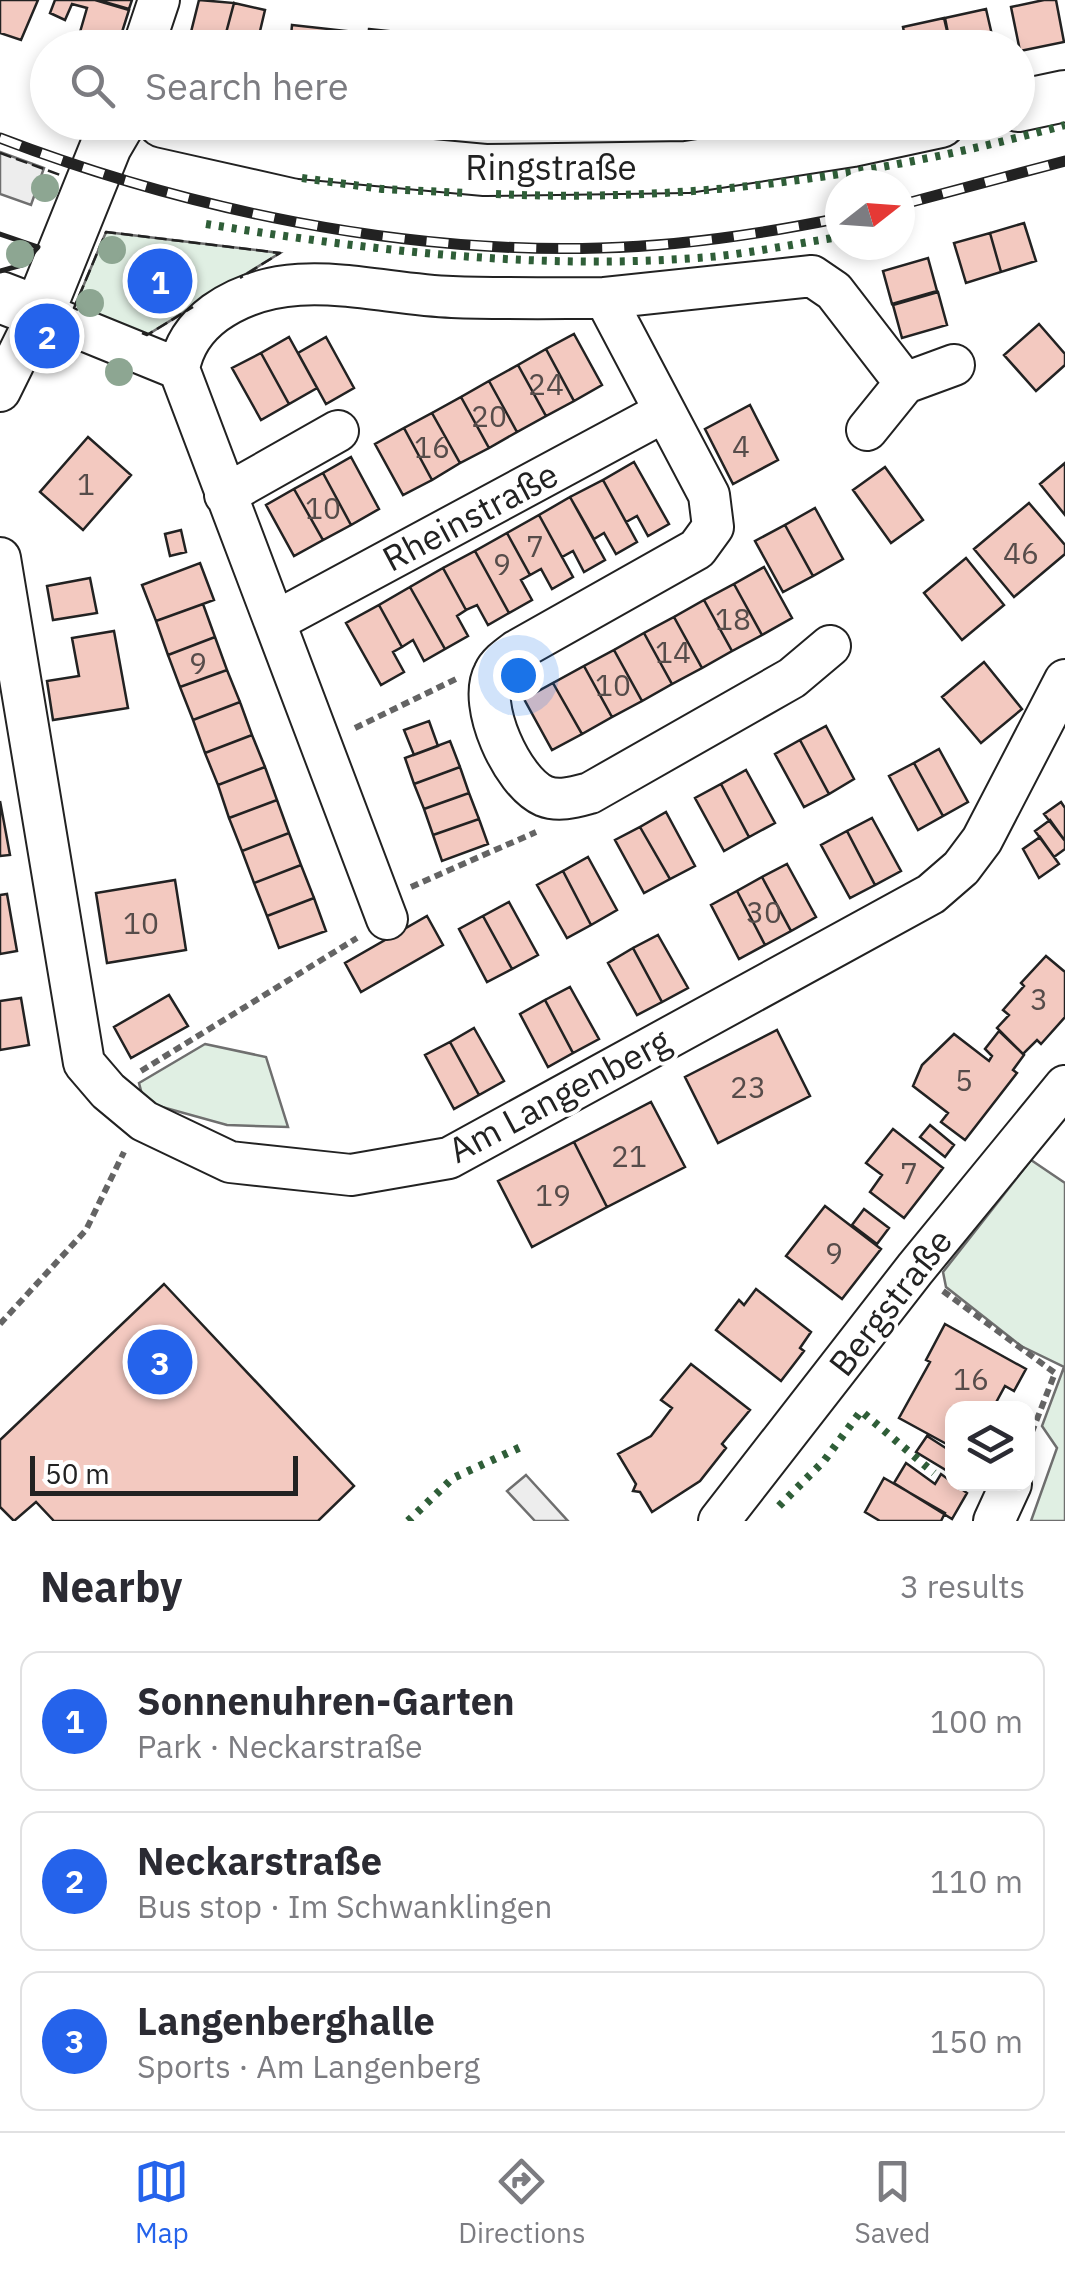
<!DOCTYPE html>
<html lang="en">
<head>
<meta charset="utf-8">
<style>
	body { margin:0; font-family:"IBM Plex Sans",sans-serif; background:#f2f2f3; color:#2b2b33 }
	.controls { position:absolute; right:30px; bottom:30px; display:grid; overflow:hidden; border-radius:20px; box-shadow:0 5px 15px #0003 }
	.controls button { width:90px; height:90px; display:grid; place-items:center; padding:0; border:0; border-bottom:2px solid #e1e1e2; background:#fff; color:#2b2b33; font:50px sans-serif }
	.compass { position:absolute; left:825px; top:170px; width:90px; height:90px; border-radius:50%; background:#fff; box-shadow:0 5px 15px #0003; rotate:73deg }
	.scale { position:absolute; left:30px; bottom:25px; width:268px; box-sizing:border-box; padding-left:10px; border:5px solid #222; border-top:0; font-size:28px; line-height:35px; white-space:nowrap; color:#222; -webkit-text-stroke:8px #fff; paint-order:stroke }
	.you { position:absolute; left:518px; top:675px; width:35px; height:35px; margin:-25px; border:8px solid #fff; border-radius:50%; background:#1a73e8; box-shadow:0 0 0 15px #1a73e833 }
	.badge { display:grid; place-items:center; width:65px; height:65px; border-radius:50%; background:#2563eb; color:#fff; font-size:32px; font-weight:700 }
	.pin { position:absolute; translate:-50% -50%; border:5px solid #fff; box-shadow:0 2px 10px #0006 }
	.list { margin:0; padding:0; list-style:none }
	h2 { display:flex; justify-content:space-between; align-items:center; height:130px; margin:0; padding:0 40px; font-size:42px }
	h2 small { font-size:32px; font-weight:400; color:#7c7c81 }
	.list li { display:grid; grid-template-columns:65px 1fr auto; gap:30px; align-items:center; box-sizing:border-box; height:140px; margin:0 20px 20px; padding:0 20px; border:2px solid #e1e1e2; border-radius:20px }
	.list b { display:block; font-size:38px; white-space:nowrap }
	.list p { margin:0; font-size:32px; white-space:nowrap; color:#7c7c81 }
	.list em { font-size:32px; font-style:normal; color:#7c7c81 }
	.icon { flex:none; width:55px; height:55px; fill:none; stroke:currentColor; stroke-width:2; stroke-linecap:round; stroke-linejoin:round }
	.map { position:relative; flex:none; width:1065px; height:1521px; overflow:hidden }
	.search { position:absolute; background:#fff; box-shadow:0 5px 15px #0003; left:30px; right:30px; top:30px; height:110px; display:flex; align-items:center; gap:25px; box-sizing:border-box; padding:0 35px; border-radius:55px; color:#7c7c81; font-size:38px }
	.sheet { height:610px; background:#fff }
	nav { display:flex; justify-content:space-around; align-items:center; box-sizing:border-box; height:140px; border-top:2px solid #e1e1e2; background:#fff; font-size:28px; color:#7c7c81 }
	nav a { display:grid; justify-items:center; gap:5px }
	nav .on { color:#2563eb }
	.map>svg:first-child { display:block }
	.green { fill:#e0efe3; stroke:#6f6f6f; stroke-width:2.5 }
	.parking { fill:#ededed; stroke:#6f6f6f; stroke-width:2.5 }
	.building { fill:#f3c9c0; stroke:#222; stroke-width:2.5 }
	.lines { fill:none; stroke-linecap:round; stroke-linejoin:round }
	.minor-casing { stroke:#222; stroke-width:44 }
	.major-casing { stroke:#222; stroke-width:54 }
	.path { stroke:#646464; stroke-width:6; stroke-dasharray:8 5; stroke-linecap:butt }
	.minor { stroke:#fff; stroke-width:40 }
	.major { stroke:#fff; stroke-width:50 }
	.rail-casing { stroke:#222; stroke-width:11 }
	.rail { stroke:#fff; stroke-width:8; stroke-dasharray:22; stroke-linecap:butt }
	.hedge { stroke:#2f5e38; stroke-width:8; stroke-dasharray:5 8; stroke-linecap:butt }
	.fence { stroke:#222; stroke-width:2.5; stroke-dasharray:12 5; stroke-linecap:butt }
	.wall { stroke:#222; stroke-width:5 }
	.tree { fill:#8da692 }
	.labels { text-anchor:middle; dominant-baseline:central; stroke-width:8; stroke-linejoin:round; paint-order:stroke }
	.number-label { font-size:30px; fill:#564c4a }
	.street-label { font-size:35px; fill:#222; stroke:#fff }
</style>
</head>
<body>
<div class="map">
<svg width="1065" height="1521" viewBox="0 0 1065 1521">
	<rect width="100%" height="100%" fill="#fff"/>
	<path class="green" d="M106,232L280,253L147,335L74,308Z
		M205,1044L266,1057L288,1127L227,1125L144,1102L139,1083Z
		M1031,1160L1065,1183V1521H1031L1057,1448L1042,1426L1064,1367L1021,1346L946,1287L943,1272Z"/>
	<path class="parking" d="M0,152L44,168L31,205L0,194Z
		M526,1475L568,1521H535L507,1491Z"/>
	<path class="building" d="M0,0H38L21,40L0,33Z
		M55,0H95L129,10L117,48L78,39L87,8L72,4L65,20L50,13Z
		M98,0H132L129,9Z
		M199,0L234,3L222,48H187Z
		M1044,0H1056L1064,42L1020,51L1011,7Z
		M234,3L265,10L256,48H222Z
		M986,9L995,48H951L945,18Z
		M944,18L951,48H907L903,27Z
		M292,25L347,31L346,48H290Z
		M369,29L427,35L426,48H367Z
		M882,34L885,48H839L838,43Z
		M1024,223L1036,261L1001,272L990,233Z
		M990,233L1001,272L966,283L954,243Z
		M928,258L937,291L892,304L883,271Z
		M938,292L947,325L902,338L893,305Z
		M1039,324L1065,354V365L1036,391L1004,355Z
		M574,334L602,385L574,401L546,349Z
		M289,337L317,388L289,404L261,353Z
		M326,337L354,388L326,404L298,353Z
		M546,349L574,401L546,416L518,365Z
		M261,353L289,404L261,420L232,368Z
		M518,365L546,416L517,432L489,381Z
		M489,381L517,432L489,448L461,397Z
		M461,397L489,448L460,463L432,413Z
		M750,405L778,460L733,484L705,429Z
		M432,413L460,463L432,480L404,428Z
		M404,428L432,480L403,495L375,444Z
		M88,437L131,475L83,530L40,492Z
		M351,457L379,509L351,525L323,473Z
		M634,462L669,524L648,536L637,516L626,522L603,480Z
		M1065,463V515L1040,484Z
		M885,467L923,520L891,543L853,490Z
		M323,473L351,525L323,540L294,489Z
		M603,480L637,542L616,554L604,533L594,539L570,497Z
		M294,489L323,540L294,556L266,505Z
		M570,497L605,560L584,572L573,551L562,557L539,515Z
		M1029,503L1065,545V554L1014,597L974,549Z
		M815,508L843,559L813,576L785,525Z
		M539,515L573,577L552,589L541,569L530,575L507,533Z
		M785,525L813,576L783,592L755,541Z
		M181,530L186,552L170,556L165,534Z
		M507,533L530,575L521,580L532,600L509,613L475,551Z
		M475,551L509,613L488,625L477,605L466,610L443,568Z
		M966,558L1004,605L962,640L924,593Z
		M200,563L214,600L156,621L142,585Z
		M764,567L792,618L762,635L734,584Z
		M443,568L466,610L457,616L468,636L445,649L410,587Z
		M90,578L97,613L53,620L47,586Z
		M734,584L762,635L732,651L704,600Z
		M410,587L445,649L424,661L413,640L402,647L379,605Z
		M704,600L732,651L702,668L674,617Z
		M203,604L215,637L168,655L156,621Z
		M379,605L402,647L393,652L404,672L381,685L346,623Z
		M674,617L702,668L672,684L644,633Z
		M114,631L128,708L53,720L47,681L79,676L72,638Z
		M644,633L672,684L642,701L614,650Z
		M215,637L227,670L180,687L168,655Z
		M614,650L642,701L612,717L584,666Z
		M984,662L1022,709L981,743L942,697Z
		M584,666L612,717L582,734L553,683Z
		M227,670L240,702L193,720L180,687Z
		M553,683L582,734L552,750L524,699Z
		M240,702L252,735L205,753L193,720Z
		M429,721L438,746L414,755L404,730Z
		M826,726L854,779L829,794L800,740Z
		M252,735L265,767L218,785L205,753Z
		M800,740L829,794L804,807L775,754Z
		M450,741L460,767L414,784L405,758Z
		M939,749L968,802L943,816L914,763Z
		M914,763L943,816L918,830L889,776Z
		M265,767L277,800L229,818L218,785Z
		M460,767L469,793L424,809L414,784Z
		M746,770L775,823L749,837L721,784Z
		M721,784L749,837L724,851L695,798Z
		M469,793L479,819L433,835L424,809Z
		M277,800L289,833L242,851L229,818Z
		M0,801L10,855L0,856Z
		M1061,802L1065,808V841L1044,814Z
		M666,812L695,866L670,879L640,827Z
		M872,818L901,871L875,885L847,831Z
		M479,819L488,844L442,861L433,835Z
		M1050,820L1065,841V849L1054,857L1035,831Z
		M640,827L670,879L644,893L615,840Z
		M847,831L875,885L850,898L821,845Z
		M289,833L301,865L254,883L242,851Z
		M1040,837L1059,864L1039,878L1023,849Z
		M588,857L617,910L591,925L563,871Z
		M787,864L816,917L791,931L762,877Z
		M301,865L314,898L267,916L254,883Z
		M563,871L591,925L567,938L537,885Z
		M762,877L791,931L765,945L737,891Z
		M175,880L186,950L107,963L96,893Z
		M737,891L765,945L739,959L711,905Z
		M7,894L17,951L0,954V895Z
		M314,898L326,931L279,948L267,916Z
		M509,902L538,955L512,969L483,916Z
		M427,916L443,945L361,992L345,963Z
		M483,916L512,969L487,982L459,929Z
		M658,935L688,988L662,1002L633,948Z
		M633,948L662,1002L637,1015L608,963Z
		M1046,956L1065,972V1017L1041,1044L1037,1040L1023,1054L997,1028L1009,1015L1003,1010L1024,986L1021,983Z
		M570,987L599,1039L573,1053L545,1000Z
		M169,995L188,1026L131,1058L114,1027Z
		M21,998L29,1045L0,1050V1001Z
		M545,1000L573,1053L548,1067L520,1014Z
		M474,1028L504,1081L479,1095L450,1042Z
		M777,1030L810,1096L718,1143L685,1077Z
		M999,1031L1024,1055L1013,1070L1017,1073L965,1140L941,1122L948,1113L913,1086L922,1065L954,1034L989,1061L992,1056L985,1049Z
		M450,1042L479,1095L454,1109L425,1055Z
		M651,1102L685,1167L607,1207L574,1142Z
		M930,1125L954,1145L945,1157L920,1137Z
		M893,1129L943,1168L904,1218L870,1192L882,1175L866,1163Z
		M574,1142L607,1207L532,1247L498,1181Z
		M825,1206L881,1249L842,1299L786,1256Z
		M864,1209L889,1228L877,1244L852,1225Z
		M164,1284L354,1486L318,1521H54L36,1502L14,1521L0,1507V1440Z
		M756,1289L811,1332L800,1348L804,1351L781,1381L716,1330L739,1300L744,1305Z
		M945,1324L1026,1369L1014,1391L1005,1386L993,1408H952V1447L899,1418L930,1362L926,1360Z
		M691,1364L750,1410L722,1444L726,1448L700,1481L652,1512L640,1492L633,1491L636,1484L618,1454L651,1436L672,1408L661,1400Z
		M927,1436L952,1452L949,1472L916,1452Z
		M906,1463L935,1484L941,1474L967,1493L952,1519L894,1483Z
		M884,1478L945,1513L941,1521H880L865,1512Z"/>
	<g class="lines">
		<g class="minor-casing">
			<path id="minor" d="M143,48L159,0
				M605,298L812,276L834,291L905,383L954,365
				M179,369C183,346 196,327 215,313C287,262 371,294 452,297C503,299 554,298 605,298L709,495L713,527L697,549L516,651C508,657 498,664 494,673C477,704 512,782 544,796C559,802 575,797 590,793L792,678L830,646
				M0,391L39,312L179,369L387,919
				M867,430L905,383
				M225,495L338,431
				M0,558L84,1063L108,1091L144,1121L230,1162L351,1175L449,1158L931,894L961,868L982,840L1065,680
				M276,621L664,412
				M719,1521L915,1269L1065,1086
				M994,1521L1011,1484"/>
		</g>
		<g class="major-casing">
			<path id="major" d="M1018,106L1065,96
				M163,122L301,153L485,170L687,167L852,141L940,122
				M0,297L39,312L106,146L120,122"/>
		</g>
		<path class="path" d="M355,728L456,679
			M411,887L536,832
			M141,1071L357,938
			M943,1291L1055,1373L1028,1442
			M0,1324L86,1230L124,1152"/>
		<use href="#minor" class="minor"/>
		<use href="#major" class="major"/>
		<g class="rail-casing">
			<path id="rail" d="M0,138C186,209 400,254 600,248C681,246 761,234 840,218
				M900,205L1065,161"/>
		</g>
		<use href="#rail" class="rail"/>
		<path class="hedge" d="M302,178L382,189L467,193
			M496,194C686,203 882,176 1065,125
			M206,224C368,250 533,270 697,258C742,255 788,245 833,238
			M779,1506L824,1461L861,1411L934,1473
			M408,1521L453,1478L523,1446"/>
		<path class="fence" d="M0,153L63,176
			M78,310L74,308L106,232L280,253L240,278
			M142,333L147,335L193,307"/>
		<path class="wall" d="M0,234L38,247L22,265L0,271"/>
	</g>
	<g class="tree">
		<circle cx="45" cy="188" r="14"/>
		<circle cx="112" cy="250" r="14"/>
		<circle cx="20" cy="254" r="14"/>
		<circle cx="90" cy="303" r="14"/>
		<circle cx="57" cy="353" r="14"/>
		<circle cx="119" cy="372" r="14"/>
	</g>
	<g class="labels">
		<g class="number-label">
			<text x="546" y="383">24</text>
			<text x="489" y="415">20</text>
			<text x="741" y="445">4</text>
			<text x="432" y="446">16</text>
			<text x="86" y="483">1</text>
			<text x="323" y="507">10</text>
			<text x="535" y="545">7</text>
			<text x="1021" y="552">46</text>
			<text x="502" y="563">9</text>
			<text x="733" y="618">18</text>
			<text x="673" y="651">14</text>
			<text x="198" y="662">9</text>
			<text x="613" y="684">10</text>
			<text x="764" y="911">30</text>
			<text x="141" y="922">10</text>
			<text x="1039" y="998">3</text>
			<text x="964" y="1079">5</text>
			<text x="748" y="1086">23</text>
			<text x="629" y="1155">21</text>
			<text x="909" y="1172">7</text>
			<text x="553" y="1194">19</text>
			<text x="834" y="1252">9</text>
			<text x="971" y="1378">16</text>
		</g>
		<g class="street-label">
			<text x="551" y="167">Ringstraße</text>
			<text transform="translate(470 516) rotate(-28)">Rheinstraße</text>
			<text transform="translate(559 1095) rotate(-28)">Am Langenberg</text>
			<text transform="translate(890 1302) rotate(-52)">Bergstraße</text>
		</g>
	</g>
</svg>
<div class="controls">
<button><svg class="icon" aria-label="layers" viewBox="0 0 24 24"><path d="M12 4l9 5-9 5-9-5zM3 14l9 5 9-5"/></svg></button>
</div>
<svg class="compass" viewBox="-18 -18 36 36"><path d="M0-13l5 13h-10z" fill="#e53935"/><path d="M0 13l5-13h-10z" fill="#7c7c81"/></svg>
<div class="scale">50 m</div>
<div class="you"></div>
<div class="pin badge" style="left:160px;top:281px">1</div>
<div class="pin badge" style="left:47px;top:336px">2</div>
<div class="pin badge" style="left:160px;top:1362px">3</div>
<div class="search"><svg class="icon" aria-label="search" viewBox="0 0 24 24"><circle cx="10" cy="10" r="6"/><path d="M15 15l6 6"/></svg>Search here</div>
</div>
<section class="sheet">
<h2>Nearby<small>3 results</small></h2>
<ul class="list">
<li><span class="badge">1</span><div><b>Sonnenuhren-Garten</b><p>Park · Neckarstraße</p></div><em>100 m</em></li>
<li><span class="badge">2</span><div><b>Neckarstraße</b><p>Bus stop · Im Schwanklingen</p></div><em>110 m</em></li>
<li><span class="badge">3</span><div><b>Langenberghalle</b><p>Sports · Am Langenberg</p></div><em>150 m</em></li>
</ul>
</section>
<nav>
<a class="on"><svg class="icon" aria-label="map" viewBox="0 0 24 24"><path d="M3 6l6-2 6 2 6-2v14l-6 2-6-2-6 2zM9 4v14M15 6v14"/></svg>Map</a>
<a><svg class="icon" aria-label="directions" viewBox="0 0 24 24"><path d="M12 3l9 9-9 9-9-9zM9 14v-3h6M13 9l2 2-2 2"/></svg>Directions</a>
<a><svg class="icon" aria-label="saved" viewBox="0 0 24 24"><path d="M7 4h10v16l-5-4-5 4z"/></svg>Saved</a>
</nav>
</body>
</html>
